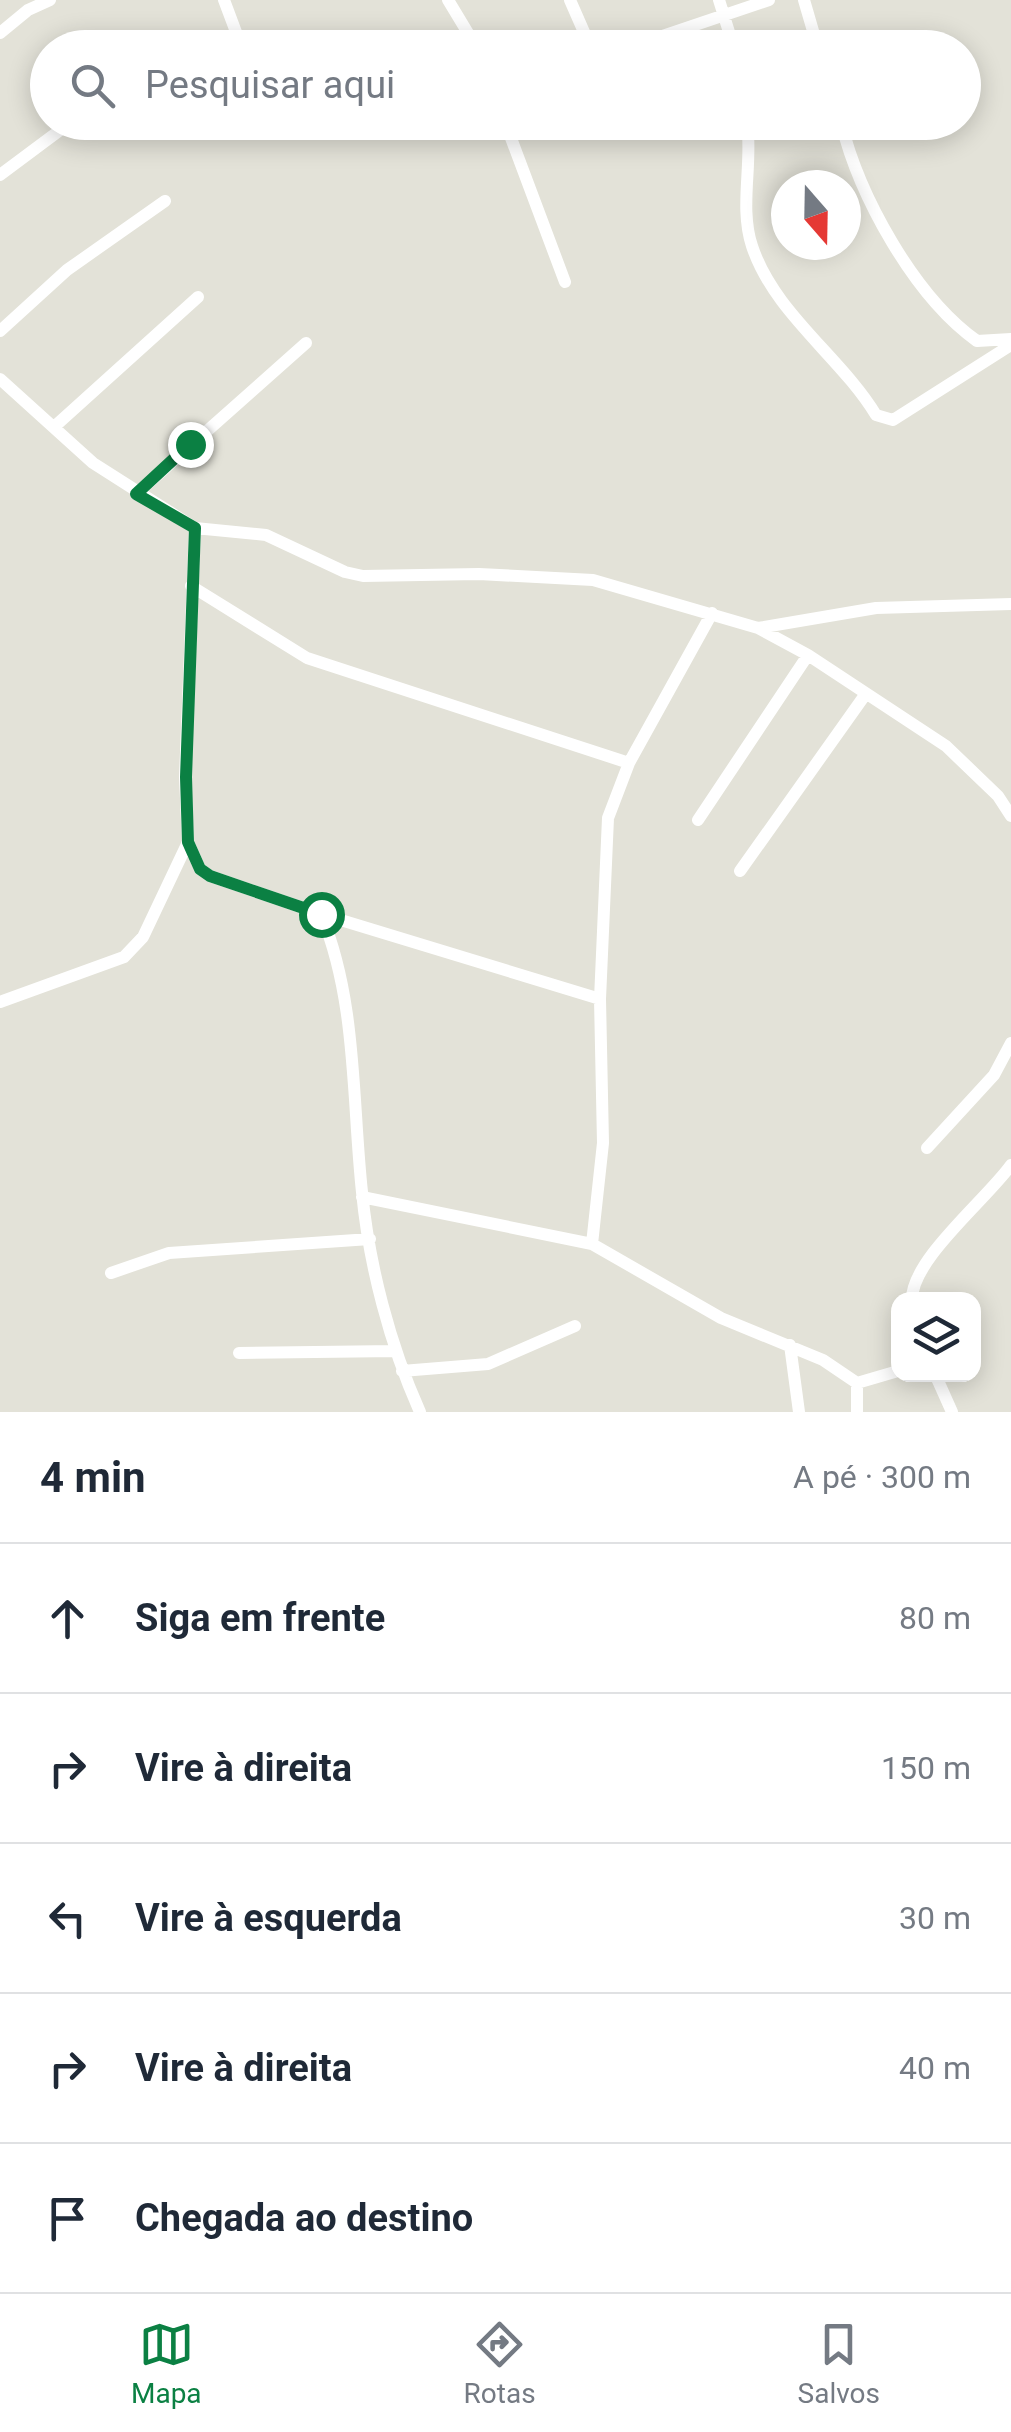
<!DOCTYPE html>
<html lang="pt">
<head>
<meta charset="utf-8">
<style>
	body { margin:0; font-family:Roboto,sans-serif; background:#f2f2f3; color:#1f2937 }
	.controls { position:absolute; right:30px; bottom:30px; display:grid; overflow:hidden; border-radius:20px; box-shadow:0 5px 25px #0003 }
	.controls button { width:90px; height:90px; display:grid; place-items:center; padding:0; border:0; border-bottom:2px solid #e0e1e3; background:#fff; color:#1f2937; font:50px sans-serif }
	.compass { position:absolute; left:771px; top:170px; width:90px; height:90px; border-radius:50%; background:#fff; box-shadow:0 5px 25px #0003; rotate:160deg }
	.stop { position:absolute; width:30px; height:30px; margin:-22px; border:8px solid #0b8043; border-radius:50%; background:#fff }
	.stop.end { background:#0b8043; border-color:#fff; box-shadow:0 2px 10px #0008 }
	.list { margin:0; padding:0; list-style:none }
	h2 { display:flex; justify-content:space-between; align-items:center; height:130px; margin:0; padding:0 40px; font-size:42px }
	h2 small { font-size:32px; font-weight:400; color:#747a83 }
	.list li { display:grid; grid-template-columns:65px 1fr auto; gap:30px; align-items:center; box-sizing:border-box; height:150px; padding:0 40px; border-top:2px solid #e0e1e3 }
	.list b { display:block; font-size:38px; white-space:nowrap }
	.list em { font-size:32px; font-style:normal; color:#747a83 }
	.icon { flex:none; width:55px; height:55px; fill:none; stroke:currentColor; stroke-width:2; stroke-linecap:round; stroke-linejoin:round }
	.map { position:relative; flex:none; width:1011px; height:1412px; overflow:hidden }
	.search { position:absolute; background:#fff; box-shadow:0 5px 25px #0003; left:30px; right:30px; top:30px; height:110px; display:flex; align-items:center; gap:25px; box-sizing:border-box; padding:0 35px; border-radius:55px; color:#747a83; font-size:38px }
	.sheet { height:880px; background:#fff }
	nav { display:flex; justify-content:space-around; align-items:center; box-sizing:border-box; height:140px; border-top:2px solid #e0e1e3; background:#fff; font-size:28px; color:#747a83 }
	nav a { display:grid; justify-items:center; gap:5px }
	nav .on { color:#0b8043 }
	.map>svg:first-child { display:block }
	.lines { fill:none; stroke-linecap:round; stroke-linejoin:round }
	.street { stroke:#fff; stroke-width:12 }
	.route { stroke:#0b8043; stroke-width:12 }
</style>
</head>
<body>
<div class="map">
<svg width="1011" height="1412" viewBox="0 0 1011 1412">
	<rect width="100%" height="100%" fill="#e3e2d8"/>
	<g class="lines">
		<path class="street" d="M224,0L242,48
			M448,0L477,48
			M570,0L591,48
			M719,0L734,48
			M804,0L818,48
			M0,33L28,10L50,0
			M627,48L769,0
			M505,122L565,282
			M747,122C753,163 739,207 752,246C774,313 841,357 876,415L893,420L1011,345
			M841,122C859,196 914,296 977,341L1011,339
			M605,134L606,122
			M0,175L71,122
			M0,331L67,270L165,201
			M0,379L93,463L195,528L266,535L345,572L363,576L479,574L593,580L758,628L808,655L946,746L998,796L1011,816
			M54,427L198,297
			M136,494L306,343
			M195,528L185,777L188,842L200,869L210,876L321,914C357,1001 352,1099 362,1192C369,1265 390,1345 420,1412
			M191,586L307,658L629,763
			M758,628L876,608L1011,604
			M698,820L808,655
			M740,871L865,695
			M321,914L600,999
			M0,1002L124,957L143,937L188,842
			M927,1148L994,1075L1011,1043
			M362,1197L592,1244L721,1318L823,1360L857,1383L898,1371
			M592,1244L603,1143L600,999L608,818L629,763L712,613
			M111,1273L169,1253L370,1239
			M912,1300C911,1260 986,1200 1011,1165
			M790,1345L799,1412
			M239,1353L396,1351
			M402,1371L488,1364L575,1326
			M935,1374L952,1412
			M857,1383V1412"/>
	</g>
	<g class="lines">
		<path class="route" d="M190,444L136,494L195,528L186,777L188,842L200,869L210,876L321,914"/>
	</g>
</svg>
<div class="controls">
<button><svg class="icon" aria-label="layers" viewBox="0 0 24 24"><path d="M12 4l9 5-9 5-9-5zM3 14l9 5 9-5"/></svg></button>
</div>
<svg class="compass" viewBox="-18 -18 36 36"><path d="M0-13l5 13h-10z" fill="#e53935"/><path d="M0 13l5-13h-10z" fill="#747a83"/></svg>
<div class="stop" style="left:321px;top:914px"></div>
<div class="stop end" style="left:190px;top:444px"></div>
<div class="search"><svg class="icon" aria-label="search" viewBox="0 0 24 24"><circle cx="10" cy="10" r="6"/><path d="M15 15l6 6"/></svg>Pesquisar aqui</div>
</div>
<section class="sheet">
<h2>4 min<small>A pé · 300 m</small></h2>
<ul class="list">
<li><svg class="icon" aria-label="ahead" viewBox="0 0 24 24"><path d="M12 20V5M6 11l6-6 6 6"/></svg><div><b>Siga em frente</b></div><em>80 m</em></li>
<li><svg class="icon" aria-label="right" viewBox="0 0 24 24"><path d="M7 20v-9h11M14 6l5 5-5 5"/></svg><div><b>Vire à direita</b></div><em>150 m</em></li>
<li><svg class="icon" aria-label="left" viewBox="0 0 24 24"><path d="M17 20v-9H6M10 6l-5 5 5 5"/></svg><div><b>Vire à esquerda</b></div><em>30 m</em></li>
<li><svg class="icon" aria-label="right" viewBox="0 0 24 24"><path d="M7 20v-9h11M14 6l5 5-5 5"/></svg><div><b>Vire à direita</b></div><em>40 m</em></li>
<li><svg class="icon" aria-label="arrive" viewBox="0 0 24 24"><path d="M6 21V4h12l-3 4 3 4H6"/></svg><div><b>Chegada ao destino</b></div></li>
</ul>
</section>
<nav>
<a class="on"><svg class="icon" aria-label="map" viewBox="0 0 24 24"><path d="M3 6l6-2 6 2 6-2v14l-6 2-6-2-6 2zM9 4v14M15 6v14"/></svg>Mapa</a>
<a><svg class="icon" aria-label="directions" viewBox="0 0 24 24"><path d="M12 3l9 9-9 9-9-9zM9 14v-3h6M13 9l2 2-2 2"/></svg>Rotas</a>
<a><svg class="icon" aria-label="saved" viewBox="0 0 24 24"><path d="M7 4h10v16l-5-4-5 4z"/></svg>Salvos</a>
</nav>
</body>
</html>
